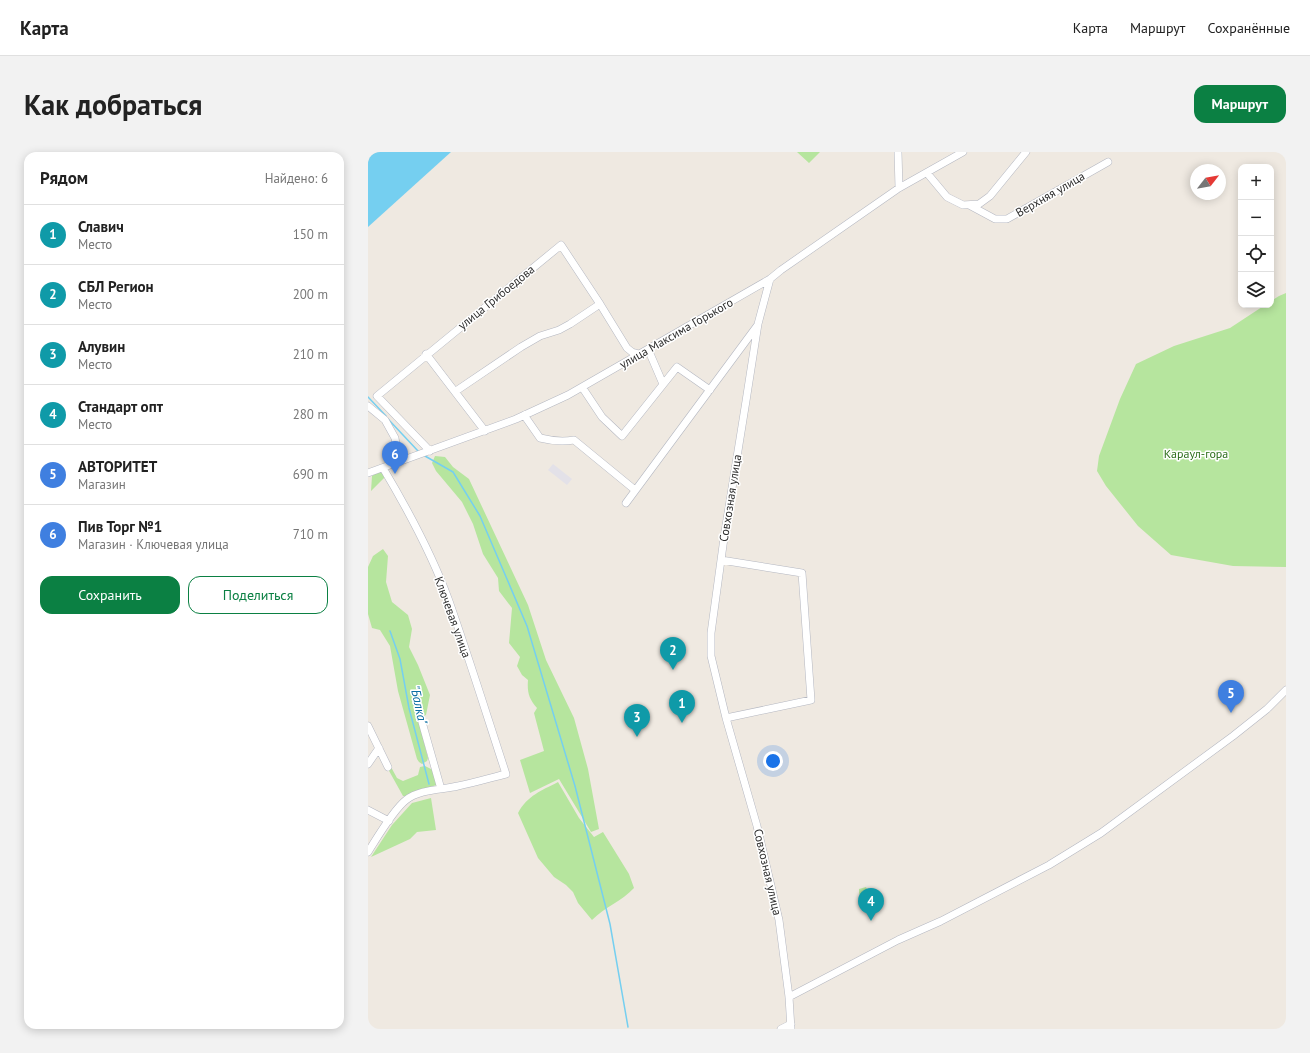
<!DOCTYPE html>
<html lang="ru">
<head>
<meta charset="utf-8">
<style>
	body { margin:0; font-family:"PT Sans",sans-serif; background:#f2f2f2; color:#222 }
	.controls { position:absolute; right:12px; top:12px; display:grid; overflow:hidden; border-radius:8px; box-shadow:0 2px 10px #0003 }
	.controls button { width:36px; height:36px; display:grid; place-items:center; padding:0; border:0; border-bottom:1px solid #e0e0e0; background:#fff; color:#222; font:20px sans-serif }
	.compass { position:absolute; left:822px; top:12px; width:36px; height:36px; border-radius:50%; background:#fff; box-shadow:0 2px 10px #0003; rotate:59deg }
	.you { position:absolute; left:405px; top:609px; width:14px; height:14px; margin:-10px; border:3px solid #fff; border-radius:50%; background:#1a73e8; box-shadow:0 0 0 6px #1a73e833 }
	.badge { display:grid; place-items:center; width:26px; height:26px; border-radius:50%; background:#0b8043; color:#fff; font-size:13px; font-weight:700 }
	.pin { position:absolute; translate:-50% -33px; filter:drop-shadow(0 1px 2px #0008) }
	.pin::after { content:''; position:absolute; top:21px; width:14px; height:12px; background:inherit; clip-path:polygon(0 0,100% 0,50% 100%) }
	.list { margin:0; padding:0; list-style:none }
	h2 { display:flex; justify-content:space-between; align-items:center; height:52px; margin:0; padding:0 16px; font-size:17px }
	h2 small { font-size:13px; font-weight:400; color:#767676 }
	.list li { display:grid; grid-template-columns:26px 1fr auto; gap:12px; align-items:center; box-sizing:border-box; height:60px; padding:0 16px; border-top:1px solid #e0e0e0 }
	.list b { display:block; font-size:15px; white-space:nowrap }
	.list p { margin:0; font-size:13px; white-space:nowrap; color:#767676 }
	.list em { font-size:13px; font-style:normal; color:#767676 }
	.actions { display:flex; gap:8px; padding:12px 16px }
	.actions a { flex:1; padding:9px 0; border:1px solid #0b8043; border-radius:12px; text-align:center; font-size:14px; color:#0b8043 }
	.actions .main { background:#0b8043; color:#fff }
	.icon { flex:none; width:22px; height:22px; fill:none; stroke:currentColor; stroke-width:2; stroke-linecap:round; stroke-linejoin:round }
	.map { position:relative; flex:none; width:918px; height:877px; overflow:hidden; border-radius:12px }
	header { display:flex; align-items:center; gap:24px; box-sizing:border-box; height:56px; padding:0 20px; background:#fff; border-bottom:1px solid #e0e0e0 }
	header strong { font-size:19px }
	nav { display:flex; gap:22px; margin-inline-start:auto; font-size:14px }
	.intro { display:flex; align-items:center; justify-content:space-between; box-sizing:border-box; height:96px; padding:0 24px }
	h1 { margin:0; font-size:28px }
	.button { padding:10px 18px; border-radius:12px; background:#0b8043; color:#fff; font-size:14px; font-weight:700 }
	main { display:flex; gap:24px; padding:0 24px }
	aside { flex:1; background:#fff; border-radius:12px; box-shadow:0 2px 10px #0003 }
	.map>svg:first-child { display:block }
	.industrial { fill:#e3e1e8 }
	.green { fill:#b6e59e; fill-rule:evenodd }
	.water { fill:#75cff0 }
	.lines { fill:none; stroke-linecap:round; stroke-linejoin:round }
	.stream { stroke:#75cff0; stroke-width:1.5 }
	.minor-casing { stroke:#b4b7c1; stroke-width:8 }
	.minor { stroke:#fff; stroke-width:7 }
	.labels { text-anchor:middle; dominant-baseline:central; stroke-width:3; stroke-linejoin:round; paint-order:stroke }
	.street-label { font-size:12px; fill:#2e2e2e; stroke:#fff }
	.park-label { font-size:12px; fill:#2c6e1b; stroke:#fff }
	.water-label { font-size:13px; font-style:italic; fill:#0d6fa3; stroke:#fff }
</style>
</head>
<body>
<header>
<strong>Карта</strong>
<nav><a>Карта</a><a>Маршрут</a><a>Сохранённые</a></nav>
</header>
<div class="intro"><h1>Как добраться</h1><a class="button">Маршрут</a></div>
<main>
<aside>
<h2>Рядом<small>Найдено: 6</small></h2>
<ul class="list">
<li><span class="badge" style="background:#0f9aa8">1</span><div><b>Славич</b><p>Место</p></div><em>150 m</em></li>
<li><span class="badge" style="background:#0f9aa8">2</span><div><b>СБЛ Регион</b><p>Место</p></div><em>200 m</em></li>
<li><span class="badge" style="background:#0f9aa8">3</span><div><b>Алувин</b><p>Место</p></div><em>210 m</em></li>
<li><span class="badge" style="background:#0f9aa8">4</span><div><b>Стандарт опт</b><p>Место</p></div><em>280 m</em></li>
<li><span class="badge" style="background:#3f7fe0">5</span><div><b>АВТОРИТЕТ</b><p>Магазин</p></div><em>690 m</em></li>
<li><span class="badge" style="background:#3f7fe0">6</span><div><b>Пив Торг №1</b><p>Магазин · Ключевая улица</p></div><em>710 m</em></li>
</ul>
<div class="actions"><a class="main">Сохранить</a><a>Поделиться</a></div>
</aside>
<div class="map">
<svg width="918" height="877" viewBox="0 0 918 877">
	<rect width="100%" height="100%" fill="#efe9e1"/>
	<path class="industrial" d="M185,312L204,327L199,333L180,318Z"/>
	<path class="green" d="M429,0H452L441,11Z
		M918,141V415L865,414L803,403L770,374L738,334L729,319L731,304L752,247L768,212L806,194L862,176L897,153H903V149L911,144Z
		M67,304L77,305L85,315L101,327L160,453L178,508L206,566L220,617L231,677L223,680L191,627L162,641L152,608L176,599L166,561L169,556C161,547 159,540 160,528L154,523L149,514L152,505L141,491L144,456L131,439L130,426L115,402L105,372L94,350L68,319L64,311Z
		M10,320L14,321L18,324L3,339L4,324Z
		M15,397L20,404L18,430L24,450L40,463L44,477L41,495L50,513L62,543L58,563L50,567L60,606L59,609L54,612L51,610L49,607L30,539L22,494L12,478L4,476L0,462V415L5,404Z
		M57,614L65,618L69,631L68,633L39,644H35L20,617L23,615L29,626L35,629L50,623L52,615Z
		M190,630L211,666L226,685L235,680L261,722L266,736C254,749 237,755 224,768L210,751L205,740L198,733L186,725L170,706L150,661C160,643 173,639 190,630Z
		M63,646L68,678L49,680L42,687L3,705L24,673L44,651Z
		M498,735L499,737H501L504,749V751L496,754L491,741V737ZM499,738L502,748L497,750L494,739Z"/>
	<path class="water" d="M0,0H83L0,75Z"/>
	<g class="lines">
		<path class="stream" d="M0,245L18,264
			M20,267L50,299
			M57,304L85,320L112,364L159,474L207,634L242,772L260,875
			M22,479L32,507L41,556L61,632"/>
		<g class="minor-casing">
			<path id="minor" d="M530,0L531,36
				M559,21L579,45L595,53L611,52L622,44L658,0
				M601,53L627,67H639L740,10
				M402,127L390,172L378,249L356,386L343,481V504L358,566L389,674L411,768L421,845L423,877
				M280,197L295,232
				M58,202L117,279
				M214,235L234,265L254,284L309,215L342,238
				M88,239L153,195L172,184L191,178L202,172L232,152
				M0,254L17,268L27,286L31,310
				M156,263L172,286C184,289 194,290 206,288L267,338
				M62,299L9,244L193,93L232,152L259,196L264,200L271,202
				M0,321L148,267L200,243L402,127L413,118L531,36L595,0
				M258,351L389,174
				M353,408L434,421L443,548L358,566
				M52,563L73,637
				M0,574L20,615
				M0,612L11,596
				M0,658L21,669
				M0,700C9,686 25,658 38,648C52,637 74,638 90,634C106,631 122,626 138,622C119,564 101,506 81,449C64,402 40,358 15,316
				M421,845L530,788L573,769L681,713L733,681L865,584L899,557L918,538
				M413,877L423,872"/>
		</g>
		<use href="#minor" class="minor"/>
	</g>
	<g class="labels">
		<g class="street-label">
			<text transform="translate(682 42) rotate(-30)">Верхняя улица</text>
			<text transform="translate(128 145) rotate(-39)">улица Грибоедова</text>
			<text transform="translate(308 181) rotate(-30)">улица Максима Горького</text>
			<text transform="translate(362 346) rotate(-81)">Совхозная улица</text>
			<text transform="translate(85 465) rotate(70)">Ключевая улица</text>
			<text transform="translate(400 720) rotate(77)">Совхозная улица</text>
		</g>
		<g class="park-label">
			<text x="828" y="301">Караул-гора</text>
		</g>
		<g class="water-label">
			<text transform="translate(51 553) rotate(78)">"Балка"</text>
		</g>
	</g>
</svg>
<div class="controls">
<button>+</button>
<button>−</button>
<button><svg class="icon" aria-label="locate" viewBox="0 0 24 24"><circle cx="12" cy="12" r="6"/><path d="M12 2v4M12 18v4M2 12h4M18 12h4"/></svg></button>
<button><svg class="icon" aria-label="layers" viewBox="0 0 24 24"><path d="M12 4l9 5-9 5-9-5zM3 14l9 5 9-5"/></svg></button>
</div>
<svg class="compass" viewBox="-18 -18 36 36"><path d="M0-13l5 13h-10z" fill="#e53935"/><path d="M0 13l5-13h-10z" fill="#767676"/></svg>
<div class="you"></div>
<div class="pin badge" style="left:314px;top:571px;background:#0f9aa8">1</div>
<div class="pin badge" style="left:305px;top:518px;background:#0f9aa8">2</div>
<div class="pin badge" style="left:269px;top:585px;background:#0f9aa8">3</div>
<div class="pin badge" style="left:503px;top:769px;background:#0f9aa8">4</div>
<div class="pin badge" style="left:863px;top:561px;background:#3f7fe0">5</div>
<div class="pin badge" style="left:27px;top:322px;background:#3f7fe0">6</div>
</div>
</main>
</body>
</html>
